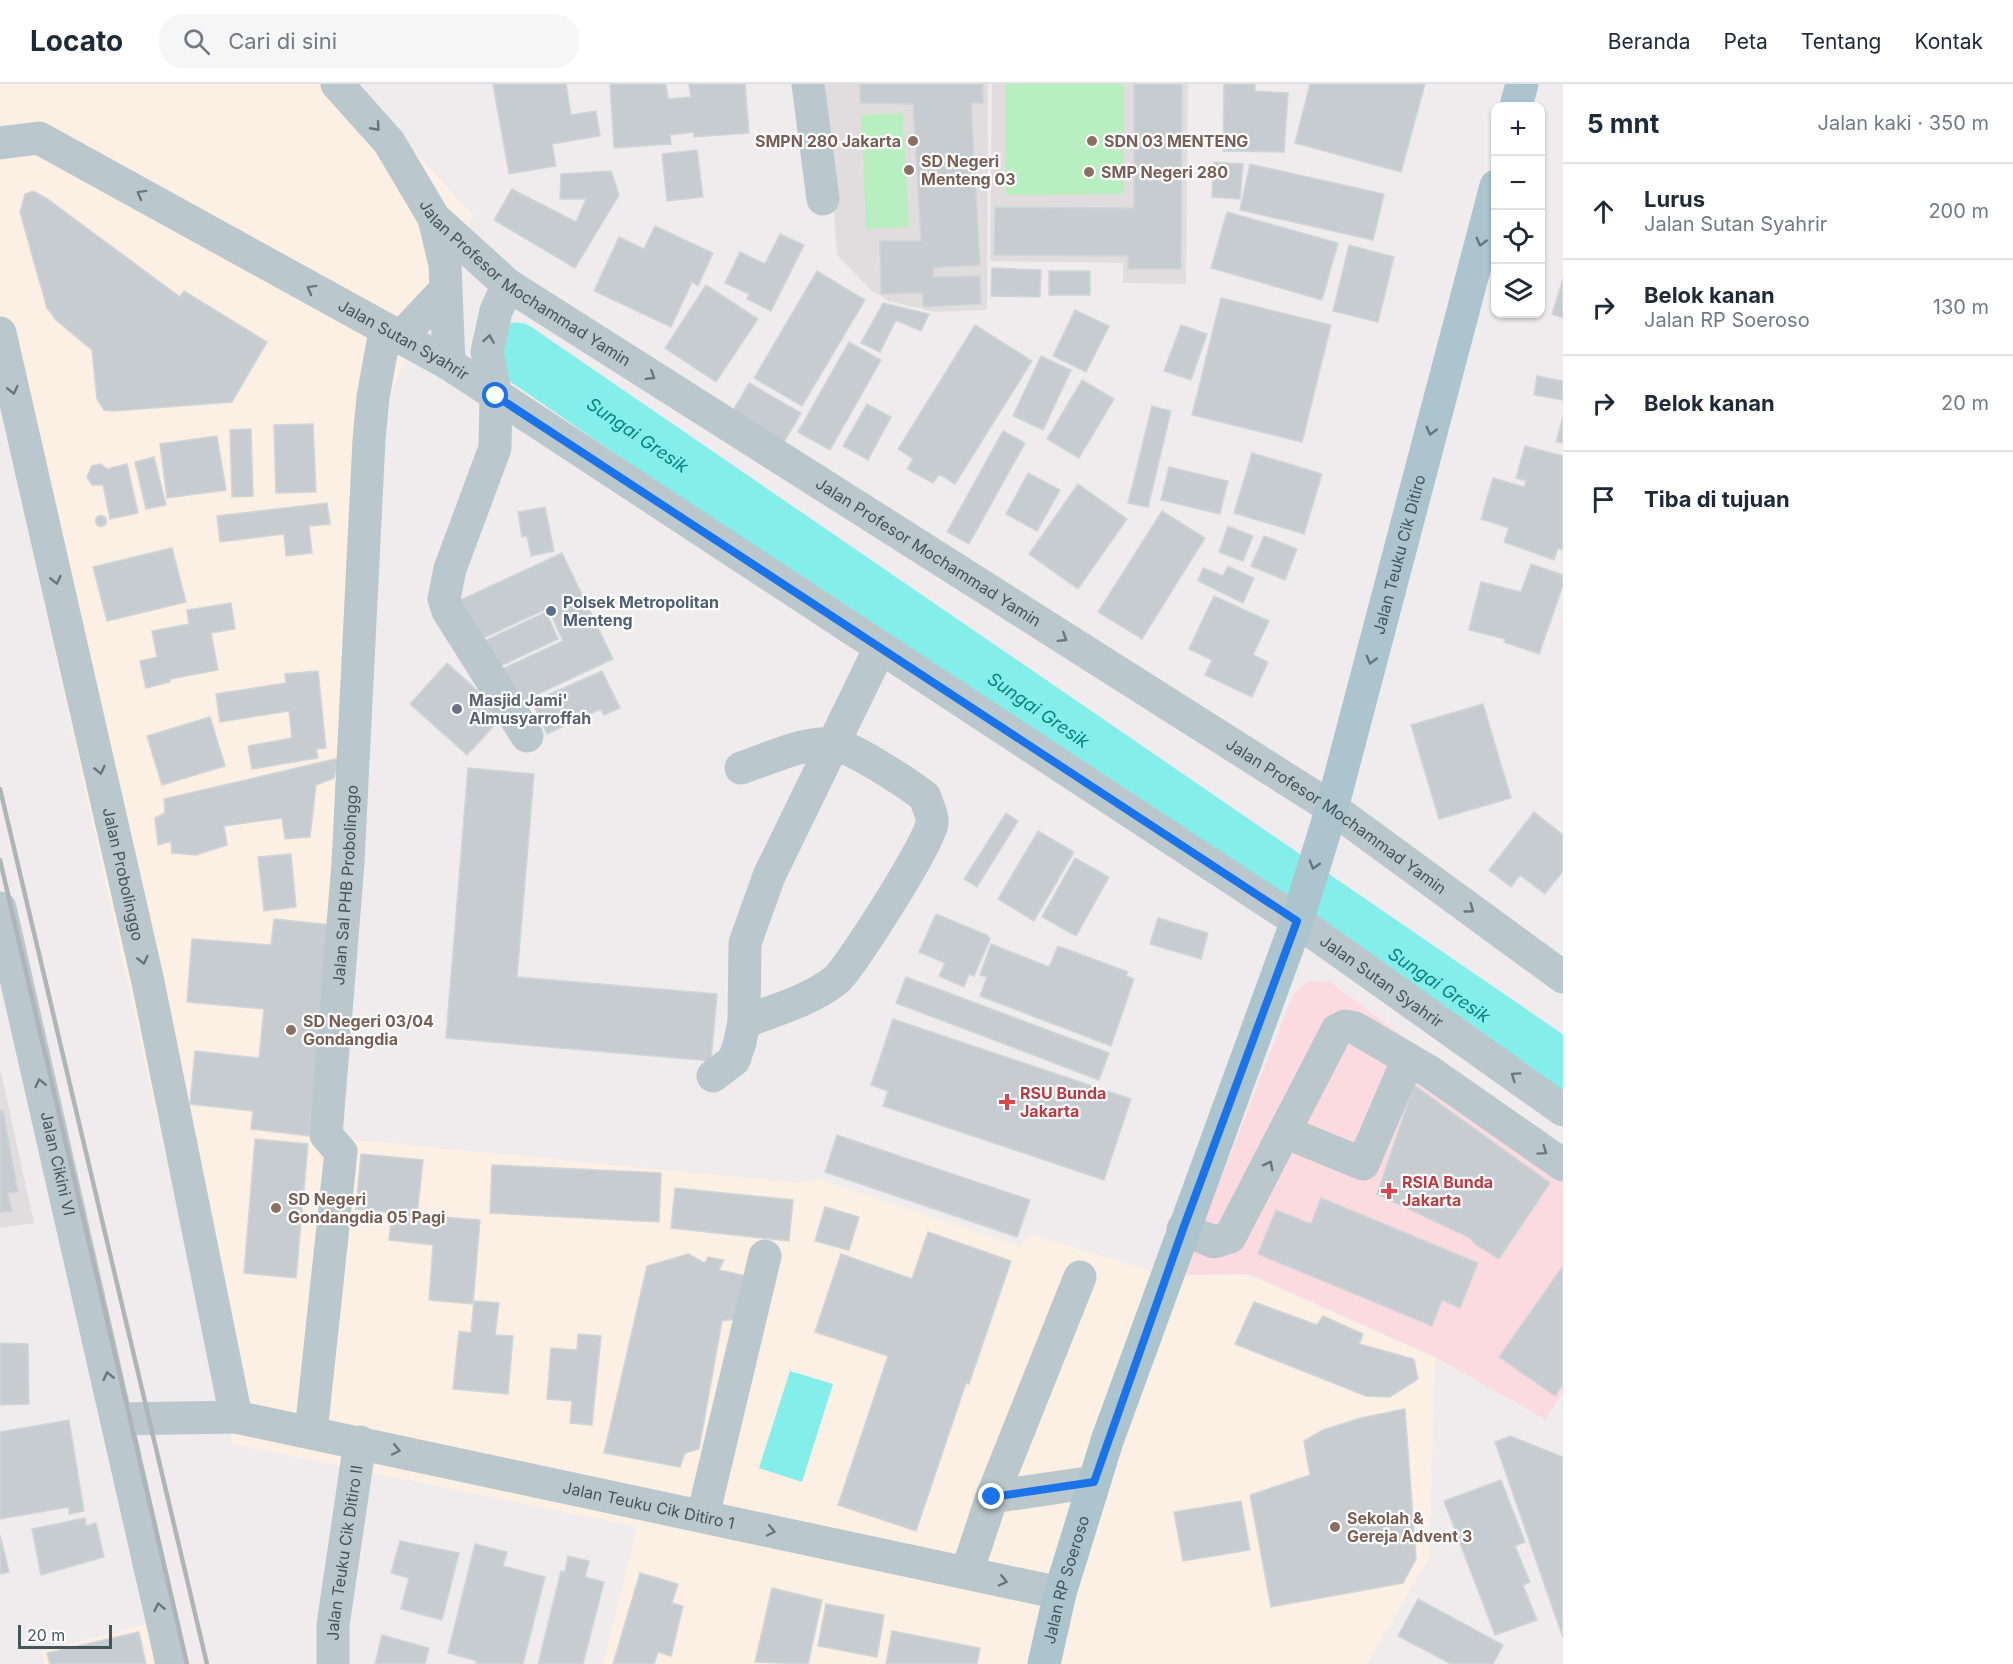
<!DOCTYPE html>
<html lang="id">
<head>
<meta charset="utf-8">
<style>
	body { margin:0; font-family:Inter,sans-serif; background:#f6f6f7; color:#1f2937 }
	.controls { position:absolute; right:18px; top:18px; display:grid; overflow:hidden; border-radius:12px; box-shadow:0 2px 4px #0004 }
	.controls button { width:54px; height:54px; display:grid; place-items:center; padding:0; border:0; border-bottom:2px solid #e0e1e3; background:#fff; color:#1f2937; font:30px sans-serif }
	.scale { position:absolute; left:18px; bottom:15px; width:94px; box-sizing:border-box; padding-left:6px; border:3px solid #44555a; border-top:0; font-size:16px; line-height:21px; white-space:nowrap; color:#44555a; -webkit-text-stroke:4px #fff; paint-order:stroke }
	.stop { position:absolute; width:18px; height:18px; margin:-14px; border:4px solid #1a73e8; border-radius:50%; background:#fff }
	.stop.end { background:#1a73e8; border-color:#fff; box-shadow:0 2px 6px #0008 }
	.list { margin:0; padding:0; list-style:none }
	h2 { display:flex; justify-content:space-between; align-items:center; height:78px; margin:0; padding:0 24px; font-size:26px }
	h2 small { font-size:20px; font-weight:400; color:#747a83 }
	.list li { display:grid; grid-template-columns:39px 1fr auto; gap:18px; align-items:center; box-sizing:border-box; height:96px; padding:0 24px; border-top:2px solid #e0e1e3 }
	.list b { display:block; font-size:22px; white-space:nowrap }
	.list p { margin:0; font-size:20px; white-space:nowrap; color:#747a83 }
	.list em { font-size:20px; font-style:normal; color:#747a83 }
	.icon { flex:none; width:33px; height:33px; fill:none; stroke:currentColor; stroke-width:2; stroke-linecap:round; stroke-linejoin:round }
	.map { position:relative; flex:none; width:1563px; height:1580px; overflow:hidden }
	header { display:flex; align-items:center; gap:36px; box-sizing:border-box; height:84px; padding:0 30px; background:#fff; border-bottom:2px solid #e0e1e3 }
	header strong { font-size:28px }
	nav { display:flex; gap:33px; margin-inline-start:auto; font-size:21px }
	.search { width:420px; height:54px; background:#f6f6f7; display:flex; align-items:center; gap:15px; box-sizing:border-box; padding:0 21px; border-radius:24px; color:#747a83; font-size:22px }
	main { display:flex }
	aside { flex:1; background:#fff }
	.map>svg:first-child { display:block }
	.commercial { fill:#fcefe4 }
	.education { fill:#e1dddf }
	.medical { fill:#fbdbe0 }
	.green { fill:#b8efc1 }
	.water { fill:#84eeeb }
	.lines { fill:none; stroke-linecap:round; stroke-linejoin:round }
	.river { stroke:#84eeeb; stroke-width:57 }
	.building { fill:#c6ccd0; stroke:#d0d5d9; stroke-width:1.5 }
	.minor { stroke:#bac8cd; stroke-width:33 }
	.major { stroke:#abc4cd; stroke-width:33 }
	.rail { stroke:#aeb4b7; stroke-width:4.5 }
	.oneway { stroke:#67787c }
	.oneway2 { stroke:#63767c }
	.route { stroke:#1a73e8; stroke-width:8 }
	.education-dot { fill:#8d6e63; stroke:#fff; stroke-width:2 }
	.service-dot { fill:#5c6f8a; stroke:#fff; stroke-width:2 }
	.worship-dot { fill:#6b7280; stroke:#fff; stroke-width:2 }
	.health-dot { fill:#e0444e; stroke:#fff; stroke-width:2 }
	.labels { text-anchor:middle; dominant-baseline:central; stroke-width:4.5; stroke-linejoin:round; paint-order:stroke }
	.education-label { font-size:16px; font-weight:bold; fill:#785e54; stroke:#fff; text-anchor:start }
	.street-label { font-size:16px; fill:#44555a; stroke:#fff }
	.service-label { font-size:16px; font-weight:bold; fill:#4e5e75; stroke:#fff; text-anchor:start }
	.worship-label { font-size:16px; font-weight:bold; fill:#5b616d; stroke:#fff; text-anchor:start }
	.health-label { font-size:16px; font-weight:bold; fill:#be3a42; stroke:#fff; text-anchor:start }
	.water-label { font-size:18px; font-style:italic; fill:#0a8481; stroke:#fff }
</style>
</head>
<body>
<header>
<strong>Locato</strong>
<div class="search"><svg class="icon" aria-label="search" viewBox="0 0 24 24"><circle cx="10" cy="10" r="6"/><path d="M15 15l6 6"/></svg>Cari di sini</div>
<nav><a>Beranda</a><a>Peta</a><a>Tentang</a><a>Kontak</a></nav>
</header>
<main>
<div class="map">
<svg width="1563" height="1580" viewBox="0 0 1563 1580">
	<rect width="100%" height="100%" fill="#f0eced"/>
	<path class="commercial" d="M0,0H352L473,131L384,324L336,1054L799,1099L819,1095L1020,1163L1029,1150L1165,1191H1249L1435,1274L1429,1474L1367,1580H603L637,1443L233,1360L183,1152L0,319Z
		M152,1539L160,1580H44L42,1567Z"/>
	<path class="education" d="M825,0H988L987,226L934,228L889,217L872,207L837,171Z
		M992,0H1188L1186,200L1123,199V179L990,177Z
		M0,984L34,1139L0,1144Z"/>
	<path class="medical" d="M1309,897L1330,898L1563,1070V1309L1545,1335L1435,1273L1250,1190L1173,1191L1224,1087L1293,910Z"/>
	<path class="green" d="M1005,0H1124V110L1006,111Z
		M903,29L909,143L866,145L861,31Z"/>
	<path class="water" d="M790,1287L833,1300L802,1398L759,1384Z"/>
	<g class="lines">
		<path class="river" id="s1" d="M516,267L1563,985"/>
	</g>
	<path class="building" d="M493,0H566L571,31L596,27L600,52L552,60L556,82L509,90Z
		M610,0H666L668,15L691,13L689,0H745L749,49L694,53V48L670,51L671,60L614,64Z
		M860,0H983V19H971L980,181L933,184V193L980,192L981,220L923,223V209L881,210L880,157H921L913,20L860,19Z
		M1134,0H1182L1181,185H1128V172L994,171L995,123L1134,124Z
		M1224,0H1255V7L1288,9L1284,68L1223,67Z
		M1310,0H1425L1401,88L1295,59Z
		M697,66L703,113L667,117L662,70Z
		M1214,78L1243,80L1240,115L1212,113Z
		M1250,80L1384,110L1373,156L1240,126Z
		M611,87L619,111L575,184L494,136L512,105L576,138L586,115H560L561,90Z
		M33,107L46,114L180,213L184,207L267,258L232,318L113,327L104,326L97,315L92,266L56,236L47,224L20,128L25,110Z
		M1227,128L1338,159L1322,216L1211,184Z
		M655,142L713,169L698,202L692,198L671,243L594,207L619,153L644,165Z
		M780,150L804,161L771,227L747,215L749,210L725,199L740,168L765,180Z
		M1349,161L1394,173L1378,238L1333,227Z
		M992,184L1041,186L1040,213L991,212Z
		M817,187L865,216L802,322L754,294Z
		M1049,187H1090V211H1049Z
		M1563,195V234L1552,230Z
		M706,201L758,235L716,298L665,264Z
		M1221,214L1331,241L1302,358L1192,331Z
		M883,219L929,230L921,247L896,236L880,268L861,259Z
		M1075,226L1109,242L1086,288L1053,272Z
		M975,241L1032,277L955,400L939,390L933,399L907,385L913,375L898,365Z
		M1181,241L1207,250L1191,296L1164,287Z
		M849,258L881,276L830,366L798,348Z
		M1041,272L1071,286L1043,346L1013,332Z
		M1537,292L1563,297V316L1534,311Z
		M1082,296L1114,315L1079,374L1047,355Z
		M749,299L801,329L783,360L731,330Z
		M867,320L891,333L868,376L843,362Z
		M1152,322L1171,327L1148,423L1128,419Z
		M1563,333V359L1556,358Z
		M313,340L316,408L276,409L274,341Z
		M251,345L253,412L232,413L230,346Z
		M1003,347L1025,359L969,460L947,448Z
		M217,352L226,406L167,414L160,360Z
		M1525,362L1563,372V466L1558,464L1554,476L1504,458L1509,444L1481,435L1493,394L1524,403L1526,397L1516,394Z
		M1252,369L1322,390L1304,450L1234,429Z
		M154,373L166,421L146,425L135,378Z
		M101,380L107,385L127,380L138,429L110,435L103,401H92L87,393L92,382Z
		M1169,383L1228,397L1220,430L1161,416Z
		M1028,389L1060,406L1037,447L1006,430Z
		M1078,400L1127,435L1078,505L1029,470Z
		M327,419L330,440L309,442L312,469L286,472L284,450L220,458L217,432Z
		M545,423L554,467L531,472L527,452L522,453L518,428Z
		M1162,427L1205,454L1142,555L1098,528Z
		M95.5 437a5.5 5.5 0 1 1 11 0a5.5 5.5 0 1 1-11 0Z
		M1228,442L1253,452L1243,477L1219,468Z
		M1264,452L1297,465L1285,496L1251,482Z
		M172,464L186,518L107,537L93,483Z
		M562,469L613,575L519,619L502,585L563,557L548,524L473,559L454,519Z
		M1531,480L1563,491V501L1539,570L1504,558L1505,555L1469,546L1481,498L1521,508Z
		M1228,482L1254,494L1243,519L1198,497L1203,484L1223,492Z
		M1214,512L1269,537L1253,571L1268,578L1252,613L1205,591L1212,576L1189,565Z
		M231,519L235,545L211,549L218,586L170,595V598L146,604L140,577L157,573L152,547L189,540L187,526Z
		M546,528L558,555L492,586L480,559Z
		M447,579L504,631L467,671L410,620Z
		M318,587L326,664L316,665L318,674L252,685L248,662L292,654L289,627L220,638L216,610L286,599L285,590Z
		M602,587L620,624L604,631L601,625L547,650L532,618Z
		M1483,620L1511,714L1439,735L1411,641Z
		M210,633L225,682L162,701L147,652Z
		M339,674L334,694L316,701L310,753L285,755L282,734L224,742L227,761L196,771L172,769L171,757L158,761L155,734L165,729L164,715Z
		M468,684L534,690L517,893L717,910L711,977L446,954Z
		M1534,728L1563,751V787L1545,810L1520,791L1511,803L1489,786Z
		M1006,729L1018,737L977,803L964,795Z
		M1038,747L1074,768L1034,837L998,815Z
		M291,770L296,823L264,827L258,773Z
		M1075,774L1109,793L1076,852L1042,833Z
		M936,830L987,851L990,855L974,892L969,890L964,903L939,892L945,879L919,868Z
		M1158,834L1208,849L1201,875L1150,860Z
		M274,835L331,841L309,1052L251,1045L253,1027L190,1020L195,967L259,974L264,925L187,918L192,855L271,861Z
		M991,860L1049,883L1058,862L1128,888L1126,892L1134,895L1111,962L980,912L987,893L980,891Z
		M906,893L1109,969L1099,996L896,919Z
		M893,935L1131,1015L1104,1096L883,1022L888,1007L871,1001Z
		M1414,1001L1550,1099L1499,1175L1476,1161L1470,1154L1377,1110Z
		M3,1026L18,1108L8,1109L12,1127L0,1129V1027Z
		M837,1051L1030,1116L1017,1153L825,1088Z
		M255,1055L308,1060L296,1194L244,1189Z
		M361,1070L423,1076L417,1131L480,1136L473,1220L429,1216L433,1161L389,1156L392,1129L356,1125Z
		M492,1081L661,1089L659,1138L490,1129Z
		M675,1104L793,1116L789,1157L671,1144Z
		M1321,1114L1478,1179L1460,1224L1442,1216L1432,1242L1258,1170L1276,1126L1311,1140Z
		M825,1123L859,1133L849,1166L815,1157Z
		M928,1148L1011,1177L969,1300L966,1299L916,1447L838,1421L888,1272L815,1248L841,1170L912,1195Z
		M688,1170L705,1179L708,1173L724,1176L719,1186L747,1192L735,1235L722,1237L699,1365L685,1369L680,1383L604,1369L647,1182Z
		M1563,1182V1300L1555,1312L1499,1273Z
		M474,1217L499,1219L495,1251L513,1252L508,1310L453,1305L459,1247L471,1249Z
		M1254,1218L1317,1241L1323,1232L1363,1250L1359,1260L1414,1275L1418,1295L1390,1313L1366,1312L1235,1260Z
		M578,1250L601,1252L592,1341L570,1339L572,1317L547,1315L551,1264L577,1266Z
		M0,1259L28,1260L29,1320L0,1321Z
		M1405,1325L1416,1475L1403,1499L1271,1523L1250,1411L1310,1391L1304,1357L1323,1346L1361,1334Z
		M69,1336L84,1427L69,1430V1423L0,1435V1348Z
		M1510,1352L1563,1373V1554L1495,1358Z
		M1501,1396L1525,1458L1515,1462L1530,1498L1523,1501L1537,1536L1495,1551L1444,1417Z
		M1241,1417L1250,1466L1183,1477L1174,1428Z
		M85,1434L86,1442L96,1439L104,1473L41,1491L32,1445Z
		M0,1451L9,1488L0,1490Z
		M400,1457L459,1469L442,1536L401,1525L409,1494L391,1489Z
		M475,1460L507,1468L503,1482L545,1493L523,1580H476L477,1577L448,1569Z
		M568,1472L589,1477L585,1493L604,1498L583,1580H538L561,1487L565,1488Z
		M640,1489L678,1500L672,1519L683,1522L671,1572L658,1568L654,1580H613Z
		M772,1504L822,1516L808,1580L755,1578Z
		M1418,1515L1503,1561L1493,1580H1451L1398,1552Z
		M826,1520L884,1531L877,1573L818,1562Z
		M892,1547L980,1564L977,1580H886Z
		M139,1548L146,1580H50L47,1569Z
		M382,1551L429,1564L425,1580H375Z"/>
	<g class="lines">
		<g class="minor">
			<path id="s2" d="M337,0L389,58L434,134L508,201L1332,724L1563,893"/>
			<path d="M808,0L823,115"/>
			<path id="s3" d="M0,59L39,54L449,280L1297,837L1563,1026"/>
			<path d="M434,134L445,181L449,280"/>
			<path d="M508,201L496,227L487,268L496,312L495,364L450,485L444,515L448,527L527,652"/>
			<path id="s4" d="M0,249L148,898L236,1333"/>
			<path d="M400,254L445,206"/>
			<path d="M741,684C769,675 802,658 832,660C848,660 910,701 925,713C927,720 933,732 932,739C931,757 850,884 836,896C809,917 775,926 744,938"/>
			<path id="s5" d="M0,824L172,1580"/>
			<path d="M713,992L734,976L740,958L744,938L745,859L769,792L880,564"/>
			<path d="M1285,1048L1363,1080L1408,975"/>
			<path d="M1183,1145L1214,1158L1230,1153L1337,946L1345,942L1355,944L1430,988L1563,1081"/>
			<path id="s6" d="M118,1335L236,1333L1060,1509"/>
			<path id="s7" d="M311,1348L341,1068L326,1051L348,779L369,356L373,313L385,247"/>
			<path d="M992,1413L1094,1398"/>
			<path d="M703,1432L765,1172"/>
			<path d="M967,1488L992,1413L1080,1193"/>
			<path id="s8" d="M333,1580V1541L360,1358"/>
		</g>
		<g class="major">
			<path d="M1516,22L1522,0"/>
			<path id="s9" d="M1044,1580L1060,1509L1107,1357L1297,837L1332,724L1496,102"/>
		</g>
		<path class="rail" d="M0,705L207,1580
			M0,776L187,1580"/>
	</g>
	<defs><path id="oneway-chevron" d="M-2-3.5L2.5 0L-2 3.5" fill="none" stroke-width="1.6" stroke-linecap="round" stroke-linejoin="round" transform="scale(1.5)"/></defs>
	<g class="oneway">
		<use href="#oneway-chevron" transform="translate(376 43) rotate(48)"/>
		<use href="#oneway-chevron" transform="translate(141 110) rotate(-151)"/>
		<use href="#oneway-chevron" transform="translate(311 205) rotate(-151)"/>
		<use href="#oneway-chevron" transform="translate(489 255) rotate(-81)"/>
		<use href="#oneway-chevron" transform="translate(651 292) rotate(32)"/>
		<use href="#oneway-chevron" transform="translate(13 306) rotate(77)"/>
		<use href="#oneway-chevron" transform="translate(56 496) rotate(77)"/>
		<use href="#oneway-chevron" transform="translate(1063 554) rotate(32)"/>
		<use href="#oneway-chevron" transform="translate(100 686) rotate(77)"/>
		<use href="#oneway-chevron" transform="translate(1470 825) rotate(36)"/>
		<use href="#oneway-chevron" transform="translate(143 876) rotate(77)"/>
		<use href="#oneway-chevron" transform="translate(1515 992) rotate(-145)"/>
		<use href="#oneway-chevron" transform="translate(40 999) rotate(-103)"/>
		<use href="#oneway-chevron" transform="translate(1543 1067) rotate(35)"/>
		<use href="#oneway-chevron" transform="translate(1269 1081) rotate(-63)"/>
		<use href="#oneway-chevron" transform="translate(108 1292) rotate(-103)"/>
		<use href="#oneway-chevron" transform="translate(396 1366) rotate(12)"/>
		<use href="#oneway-chevron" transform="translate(771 1447) rotate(12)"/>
		<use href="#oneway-chevron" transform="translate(1003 1497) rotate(13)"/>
		<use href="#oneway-chevron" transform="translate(159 1523) rotate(-102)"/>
	</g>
	<g class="oneway2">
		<use href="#oneway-chevron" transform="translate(1481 158) rotate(105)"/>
		<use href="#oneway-chevron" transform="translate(1431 347) rotate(105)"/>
		<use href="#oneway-chevron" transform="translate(1371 576) rotate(105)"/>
		<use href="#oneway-chevron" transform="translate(1314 781) rotate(107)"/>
	</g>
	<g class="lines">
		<path class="route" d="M496,312L1297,837L1183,1145L1094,1398L992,1413"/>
	</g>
	<g class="education-dot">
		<circle cx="913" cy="57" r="6"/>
		<circle cx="1092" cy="57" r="6"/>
		<circle cx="909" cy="86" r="6"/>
		<circle cx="1089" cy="88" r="6"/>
		<circle cx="291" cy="946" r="6"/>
		<circle cx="276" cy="1124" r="6"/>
		<circle cx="1335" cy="1443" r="6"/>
	</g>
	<circle class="service-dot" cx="551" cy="527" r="6"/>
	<circle class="worship-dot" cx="457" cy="625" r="6"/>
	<g class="health-dot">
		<path d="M1004 1009h6v6h6v6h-6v6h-6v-6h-6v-6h6z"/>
		<path d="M1386 1098h6v6h6v6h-6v6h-6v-6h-6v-6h6z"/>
	</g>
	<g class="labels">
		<g class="education-label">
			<text x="901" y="57" text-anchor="end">SMPN 280 Jakarta</text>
			<text x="1104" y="57">SDN 03 MENTENG</text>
			<text x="921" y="77">SD Negeri<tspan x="921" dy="18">Menteng 03</tspan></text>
			<text x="1101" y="88">SMP Negeri 280</text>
			<text x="303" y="937">SD Negeri 03/04<tspan x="303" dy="18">Gondangdia</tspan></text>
			<text x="288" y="1115">SD Negeri<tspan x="288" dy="18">Gondangdia 05 Pagi</tspan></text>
			<text x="1347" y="1434">Sekolah &amp;<tspan x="1347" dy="18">Gereja Advent 3</tspan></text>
		</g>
		<g class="street-label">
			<text stroke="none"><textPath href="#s2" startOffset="278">Jalan Profesor Mochammad Yamin</textPath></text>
			<text stroke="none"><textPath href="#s3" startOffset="456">Jalan Sutan Syahrir</textPath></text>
			<text stroke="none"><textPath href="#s2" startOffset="764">Jalan Profesor Mochammad Yamin</textPath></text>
			<text stroke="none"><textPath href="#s9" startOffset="1166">Jalan Teuku Cik Ditiro</textPath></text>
			<text stroke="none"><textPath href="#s2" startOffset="1250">Jalan Profesor Mochammad Yamin</textPath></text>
			<text stroke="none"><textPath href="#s4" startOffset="555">Jalan Probolinggo</textPath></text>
			<text stroke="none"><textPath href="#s7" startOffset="555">Jalan Sal PHB Probolinggo</textPath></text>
			<text stroke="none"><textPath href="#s3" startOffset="1626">Jalan Sutan Syahrir</textPath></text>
			<text stroke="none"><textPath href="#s5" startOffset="262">Jalan Cikini VI</textPath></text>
			<text stroke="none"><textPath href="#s6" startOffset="540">Jalan Teuku Cik Ditiro 1</textPath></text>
			<text stroke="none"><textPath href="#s8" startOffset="112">Jalan Teuku Cik Ditiro II</textPath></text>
			<text stroke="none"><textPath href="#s9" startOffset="87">Jalan RP Soeroso</textPath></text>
		</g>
		<g class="service-label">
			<text x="563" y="518">Polsek Metropolitan<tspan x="563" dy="18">Menteng</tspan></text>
		</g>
		<g class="worship-label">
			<text x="469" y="616">Masjid Jami'<tspan x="469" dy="18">Almusyarroffah</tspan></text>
		</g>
		<g class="health-label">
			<text x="1020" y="1009">RSU Bunda<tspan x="1020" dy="18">Jakarta</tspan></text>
			<text x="1402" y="1098">RSIA Bunda<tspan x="1402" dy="18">Jakarta</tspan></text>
		</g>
		<g class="water-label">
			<text stroke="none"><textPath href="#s1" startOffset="148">Sungai Gresik</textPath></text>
			<text stroke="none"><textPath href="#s1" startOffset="634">Sungai Gresik</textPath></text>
			<text stroke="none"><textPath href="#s1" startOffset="1120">Sungai Gresik</textPath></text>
		</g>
	</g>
</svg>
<div class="controls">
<button>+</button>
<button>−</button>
<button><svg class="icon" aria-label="locate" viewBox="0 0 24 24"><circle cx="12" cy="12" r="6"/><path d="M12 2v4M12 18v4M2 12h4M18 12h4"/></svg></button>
<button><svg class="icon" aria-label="layers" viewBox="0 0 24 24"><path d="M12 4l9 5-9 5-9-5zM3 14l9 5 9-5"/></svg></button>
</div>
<div class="scale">20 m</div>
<div class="stop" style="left:496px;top:312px"></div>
<div class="stop end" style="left:992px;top:1413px"></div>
</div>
<aside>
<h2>5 mnt<small>Jalan kaki · 350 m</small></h2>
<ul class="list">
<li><svg class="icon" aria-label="ahead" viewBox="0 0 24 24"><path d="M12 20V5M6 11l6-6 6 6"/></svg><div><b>Lurus</b><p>Jalan Sutan Syahrir</p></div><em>200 m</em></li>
<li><svg class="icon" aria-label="right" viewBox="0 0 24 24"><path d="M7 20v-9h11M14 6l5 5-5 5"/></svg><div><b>Belok kanan</b><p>Jalan RP Soeroso</p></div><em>130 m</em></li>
<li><svg class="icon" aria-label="right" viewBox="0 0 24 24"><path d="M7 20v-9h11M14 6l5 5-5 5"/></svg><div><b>Belok kanan</b></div><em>20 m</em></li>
<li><svg class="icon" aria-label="arrive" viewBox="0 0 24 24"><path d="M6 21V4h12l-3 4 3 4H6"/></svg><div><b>Tiba di tujuan</b></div></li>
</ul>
</aside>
</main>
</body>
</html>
